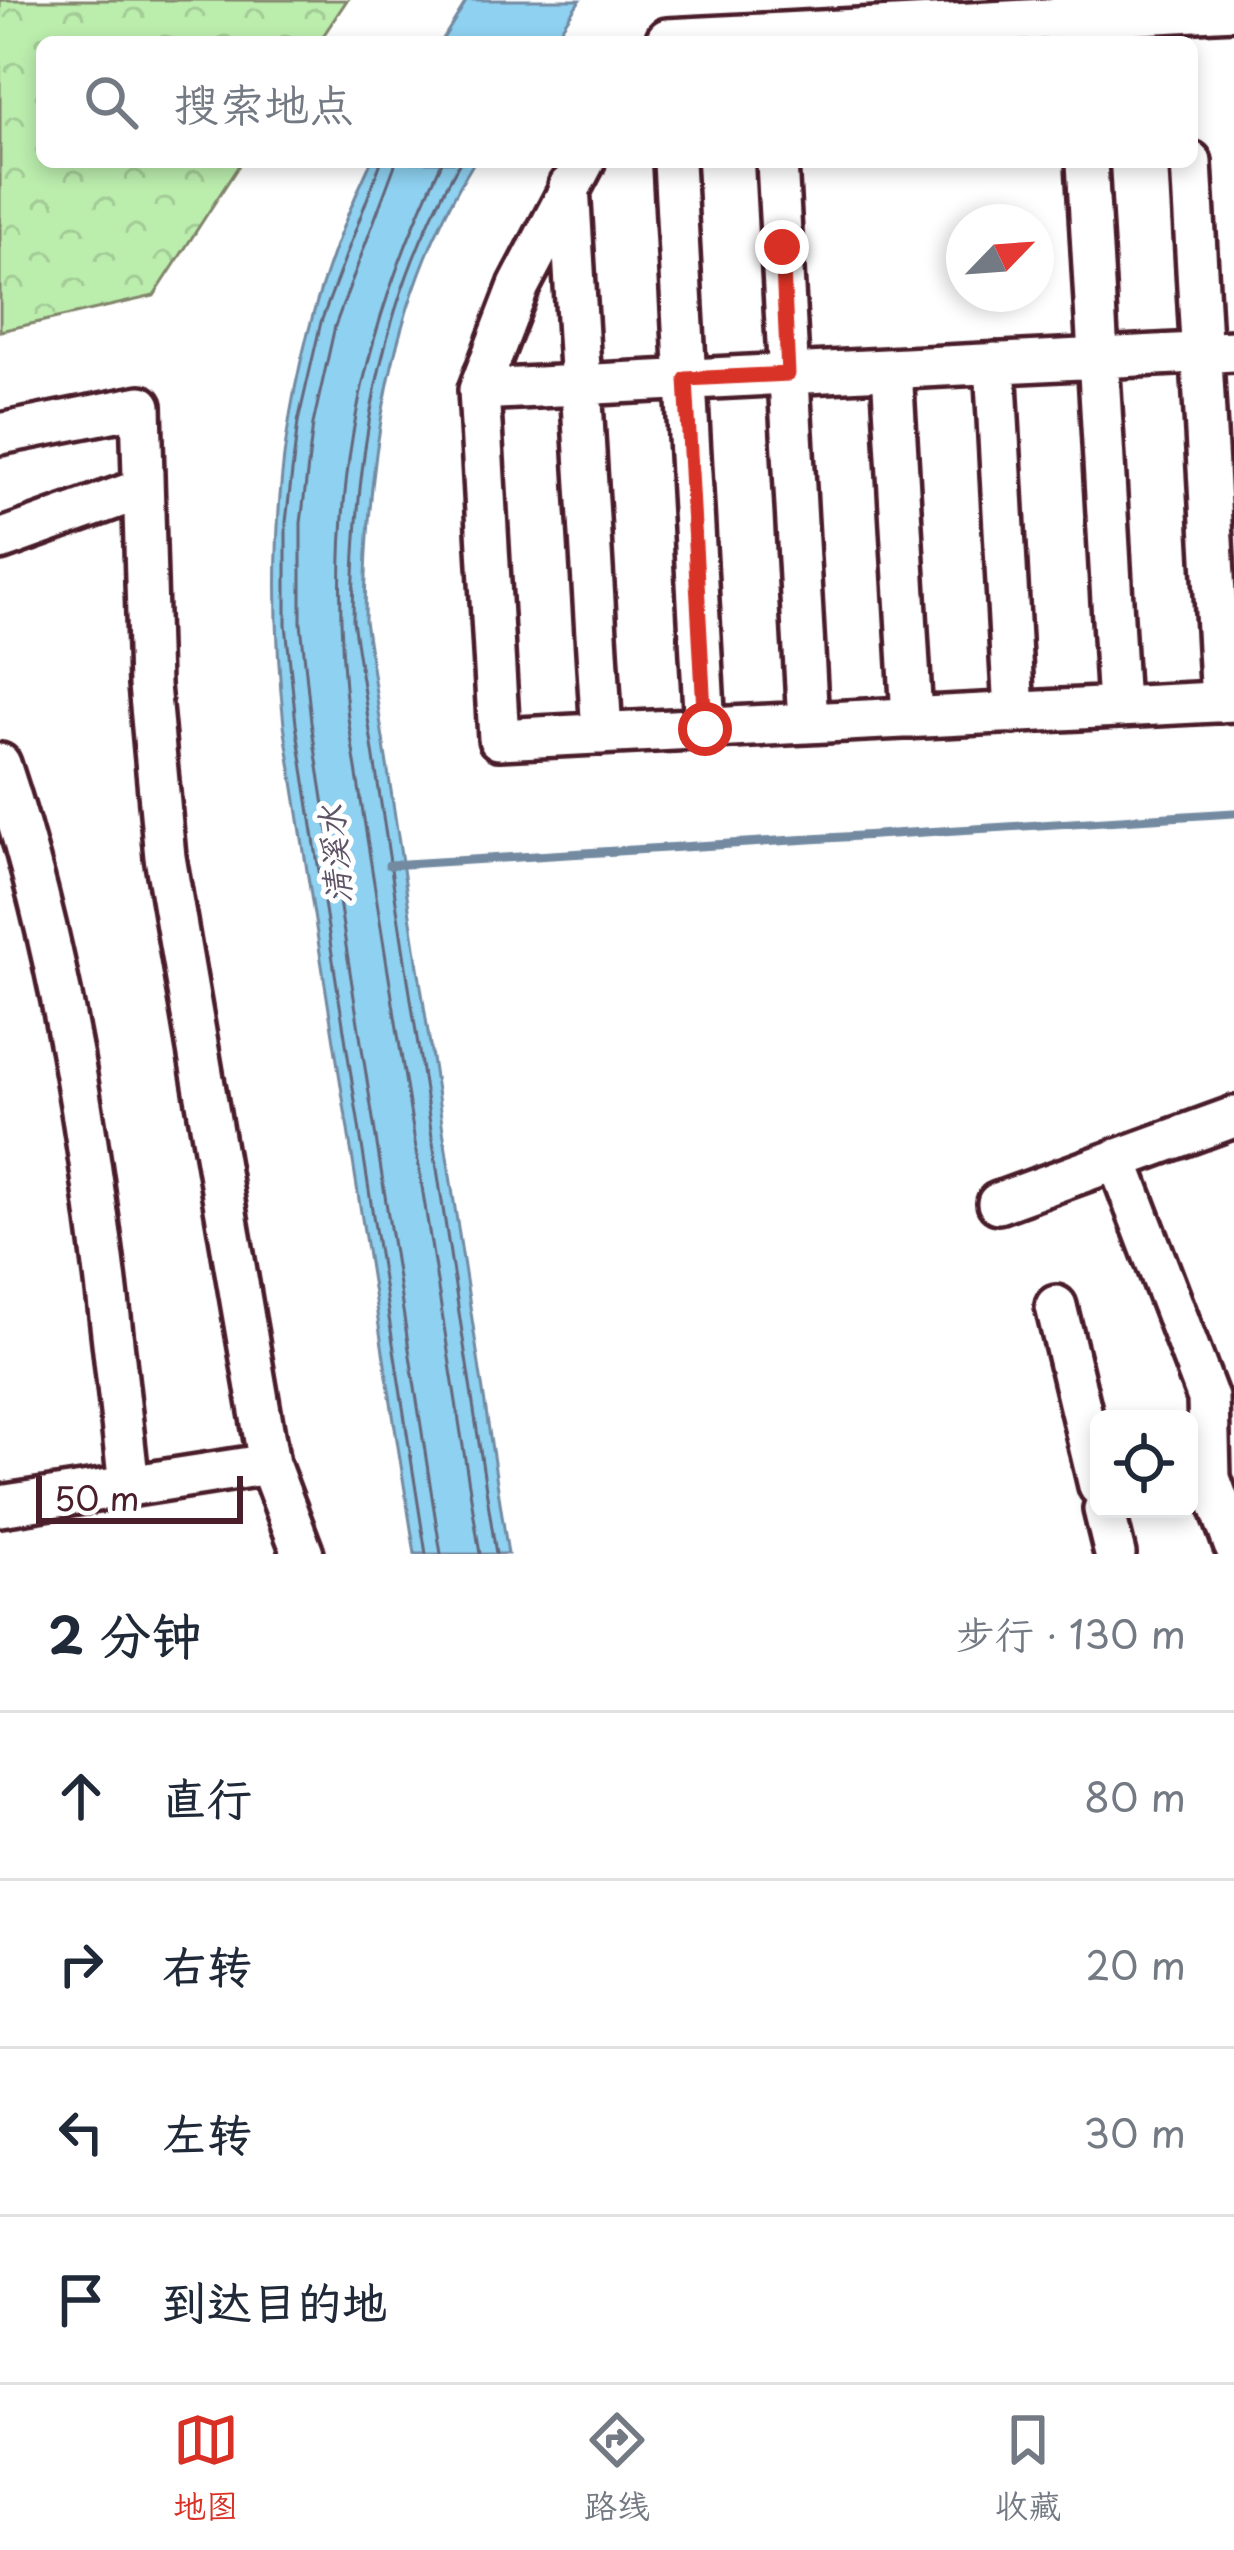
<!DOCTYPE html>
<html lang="zh">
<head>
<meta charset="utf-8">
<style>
	body { margin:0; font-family:"Playpen Sans","LXGW WenKai TC",sans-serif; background:#f2f2f3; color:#1f2937 }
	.controls { position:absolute; right:36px; bottom:36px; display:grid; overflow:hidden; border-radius:18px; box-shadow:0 6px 18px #0003 }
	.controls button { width:108px; height:108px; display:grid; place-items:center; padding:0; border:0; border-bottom:3px solid #e0e1e3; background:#fff; color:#1f2937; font:60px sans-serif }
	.compass { position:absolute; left:946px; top:204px; width:108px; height:108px; border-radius:50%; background:#fff; box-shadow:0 6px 18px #0003; rotate:65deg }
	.scale { position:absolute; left:36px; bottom:30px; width:207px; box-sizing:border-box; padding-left:12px; border:6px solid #4a1f2b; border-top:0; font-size:33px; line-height:42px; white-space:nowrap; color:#4a1f2b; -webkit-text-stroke:9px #fff; paint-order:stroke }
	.stop { position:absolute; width:36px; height:36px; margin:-27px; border:9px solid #d93025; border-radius:50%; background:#fff }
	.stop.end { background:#d93025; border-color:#fff; box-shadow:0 3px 12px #0008 }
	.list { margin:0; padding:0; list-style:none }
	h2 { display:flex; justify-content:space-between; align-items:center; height:156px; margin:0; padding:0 48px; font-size:51px }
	h2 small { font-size:39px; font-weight:400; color:#747a83 }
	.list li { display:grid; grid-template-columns:78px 1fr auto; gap:36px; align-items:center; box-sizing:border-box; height:168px; padding:0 48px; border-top:3px solid #e0e1e3 }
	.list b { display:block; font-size:45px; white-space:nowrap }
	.list em { font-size:39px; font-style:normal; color:#747a83 }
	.icon { flex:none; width:66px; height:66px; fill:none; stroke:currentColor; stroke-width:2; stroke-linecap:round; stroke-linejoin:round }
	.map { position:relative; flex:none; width:1234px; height:1554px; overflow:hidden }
	.search { position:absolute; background:#fff; box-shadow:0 6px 18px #0003; left:36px; right:36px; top:36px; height:132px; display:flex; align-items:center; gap:30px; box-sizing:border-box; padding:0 42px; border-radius:18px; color:#747a83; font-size:45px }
	.sheet { height:828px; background:#fff }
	nav { display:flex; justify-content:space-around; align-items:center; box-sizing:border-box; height:168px; border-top:3px solid #e0e1e3; background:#fff; font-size:33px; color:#747a83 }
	nav a { display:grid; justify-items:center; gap:6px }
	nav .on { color:#d93025 }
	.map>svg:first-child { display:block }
	.forest { fill:url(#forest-crowns); stroke:#82866c; stroke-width:3 }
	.water { fill:#8ed1f0; stroke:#738aa1; stroke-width:3 }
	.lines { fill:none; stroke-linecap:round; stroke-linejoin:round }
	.shore { stroke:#65667a; stroke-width:3 }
	.stream { stroke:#738aa1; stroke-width:9 }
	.minor-casing { stroke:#4a1f2b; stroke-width:48 }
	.minor { stroke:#fff; stroke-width:39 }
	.route { stroke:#d93025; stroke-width:15 }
	.labels { text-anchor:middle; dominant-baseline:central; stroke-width:10; stroke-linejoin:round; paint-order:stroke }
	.water-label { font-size:33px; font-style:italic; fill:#5e5466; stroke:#fff }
</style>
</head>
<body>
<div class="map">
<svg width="1234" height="1554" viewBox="0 0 1234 1554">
	<defs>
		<pattern id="forest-crowns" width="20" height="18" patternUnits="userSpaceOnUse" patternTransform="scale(3)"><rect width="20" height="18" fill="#bbedad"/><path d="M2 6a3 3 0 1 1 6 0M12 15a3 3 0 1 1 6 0" fill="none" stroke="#a2cb95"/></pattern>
	</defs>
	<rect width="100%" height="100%" fill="#fff"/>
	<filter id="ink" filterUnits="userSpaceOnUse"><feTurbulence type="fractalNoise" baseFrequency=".00833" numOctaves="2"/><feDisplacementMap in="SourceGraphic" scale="24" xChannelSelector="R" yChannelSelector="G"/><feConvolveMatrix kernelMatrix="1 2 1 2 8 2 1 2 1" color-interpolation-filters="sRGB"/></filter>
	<g filter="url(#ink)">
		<path class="forest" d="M0,0H347L319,42H42V162H241L154,296L0,331Z"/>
		<path class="water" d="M467,0H580L552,42H441Z
			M371,162H474C389,299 366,463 365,621L508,1554H415L284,725C263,522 283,348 371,162Z"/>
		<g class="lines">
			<path class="shore" d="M381,162L321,322L298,422L286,522V624L296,724L426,1554
				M396,162L335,326L313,424L301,523V623L311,722L441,1554
				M442,162C353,349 325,511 348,718L480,1554
				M460,162C378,303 354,461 353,621L496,1554"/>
			<path class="stream" d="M389,865L1234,813"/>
			<g class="minor-casing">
				<path id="minor" d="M667,39L1234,9
					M584,162L519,286L479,390L499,739L1234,701
					M674,162L705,729
					M777,162L808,723
					M1087,162L1118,707
					M1191,162L1221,702
					M569,186L602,734
					M995,363L1014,713
					M892,369L912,718
					M479,390L1234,351
					M0,434L141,406L149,685L165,857L269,1464L303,1554
					M0,540L142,489
					M0,764C78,999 102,1241 129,1486
					M1117,1159L1208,1398L1210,1478L1234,1545
					M998,1203L1234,1117
					M1056,1306L1099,1486
					M0,1506L269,1464
					M1104,1509L1115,1554"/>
			</g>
			<use href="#minor" class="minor"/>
		</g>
	</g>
	<g class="lines" filter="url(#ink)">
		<path class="route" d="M705,729L686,379L788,374L782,247"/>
	</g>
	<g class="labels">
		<g class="water-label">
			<text transform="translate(333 855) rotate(-95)">清溪水</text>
		</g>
	</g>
</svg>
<div class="controls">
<button><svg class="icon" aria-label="locate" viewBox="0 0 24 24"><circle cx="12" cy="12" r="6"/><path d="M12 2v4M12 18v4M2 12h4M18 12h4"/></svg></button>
</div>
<svg class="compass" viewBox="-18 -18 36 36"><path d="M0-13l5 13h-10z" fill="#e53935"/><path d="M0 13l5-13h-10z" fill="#747a83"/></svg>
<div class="scale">50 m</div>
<div class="stop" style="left:705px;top:729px"></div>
<div class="stop end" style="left:782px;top:247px"></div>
<div class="search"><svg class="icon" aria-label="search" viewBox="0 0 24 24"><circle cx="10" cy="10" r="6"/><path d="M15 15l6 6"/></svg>搜索地点</div>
</div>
<section class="sheet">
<h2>2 分钟<small>步行 · 130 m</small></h2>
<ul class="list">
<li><svg class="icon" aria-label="ahead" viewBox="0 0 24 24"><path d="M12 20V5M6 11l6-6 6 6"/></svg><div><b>直行</b></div><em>80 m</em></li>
<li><svg class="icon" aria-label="right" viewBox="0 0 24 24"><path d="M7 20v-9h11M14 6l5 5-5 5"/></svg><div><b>右转</b></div><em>20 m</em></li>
<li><svg class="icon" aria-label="left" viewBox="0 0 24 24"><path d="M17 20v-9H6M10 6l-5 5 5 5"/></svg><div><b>左转</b></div><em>30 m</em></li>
<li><svg class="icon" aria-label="arrive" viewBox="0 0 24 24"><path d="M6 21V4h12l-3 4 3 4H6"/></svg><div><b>到达目的地</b></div></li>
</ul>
</section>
<nav>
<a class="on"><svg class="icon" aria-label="map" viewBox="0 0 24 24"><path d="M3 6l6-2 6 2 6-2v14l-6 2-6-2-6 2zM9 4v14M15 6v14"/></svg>地图</a>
<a><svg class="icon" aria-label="directions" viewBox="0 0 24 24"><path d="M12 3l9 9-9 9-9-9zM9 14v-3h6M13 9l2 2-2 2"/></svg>路线</a>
<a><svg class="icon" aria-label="saved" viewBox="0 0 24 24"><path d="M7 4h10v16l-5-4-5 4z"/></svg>收藏</a>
</nav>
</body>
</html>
